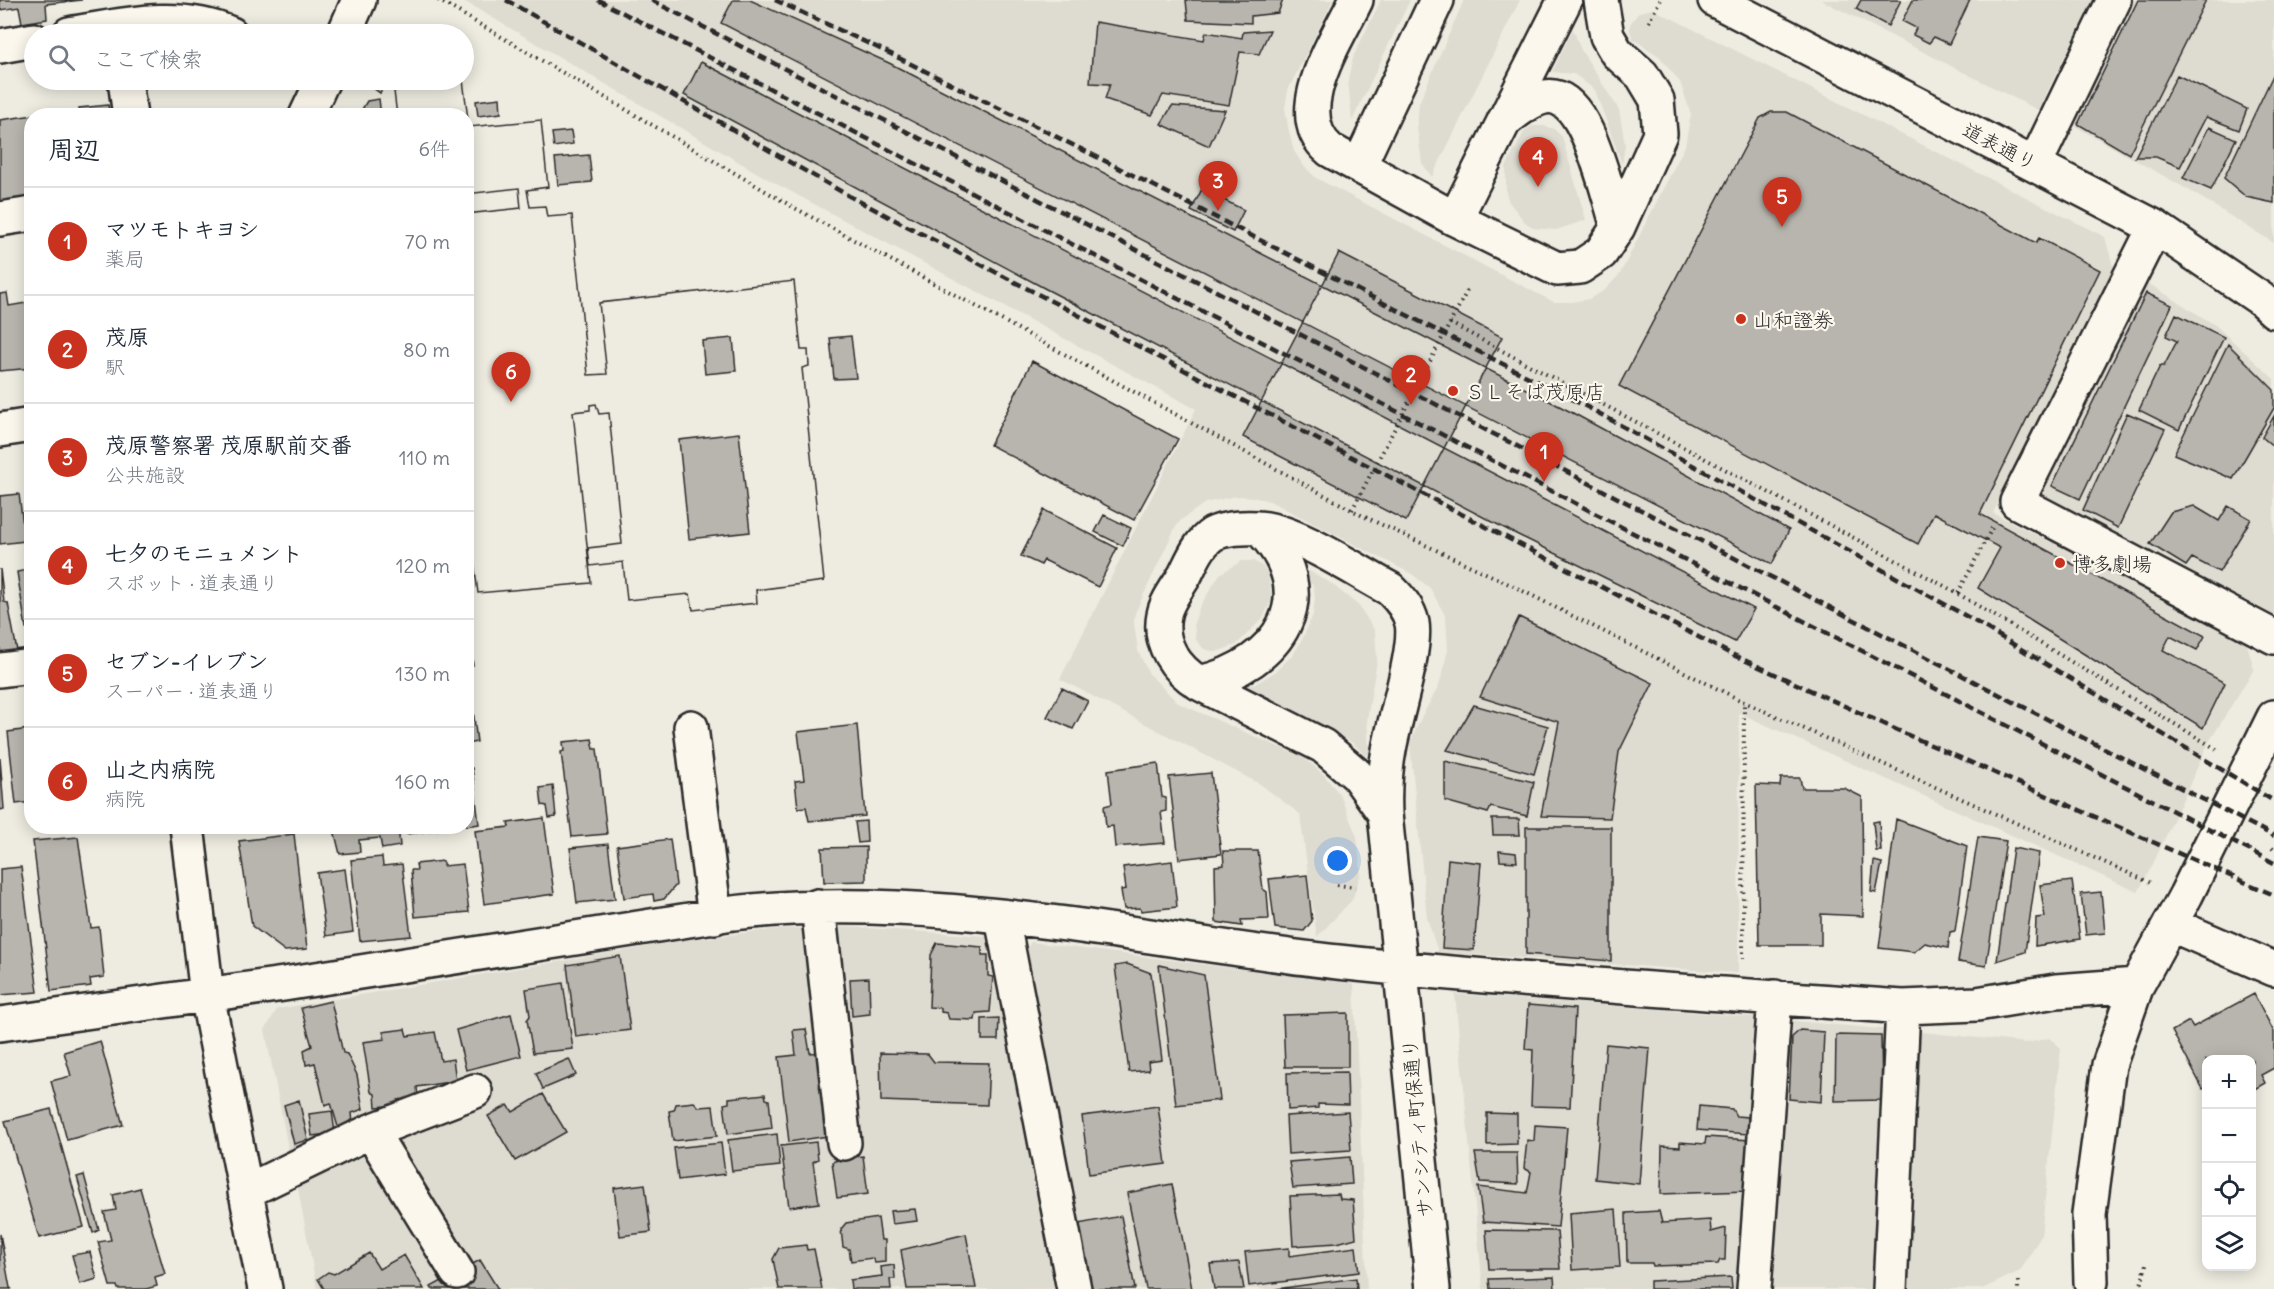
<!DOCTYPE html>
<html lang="ja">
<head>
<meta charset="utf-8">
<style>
	body { margin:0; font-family:Delius,"Klee One",sans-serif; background:#f2f2f3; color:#1f2937 }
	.controls { position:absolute; right:18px; bottom:18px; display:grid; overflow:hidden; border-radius:12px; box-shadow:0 3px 15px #0003 }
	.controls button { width:54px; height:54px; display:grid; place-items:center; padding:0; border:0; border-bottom:2px solid #e0e1e3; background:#fff; color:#1f2937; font:30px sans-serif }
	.you { position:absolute; left:1338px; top:861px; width:21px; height:21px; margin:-15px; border:4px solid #fff; border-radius:50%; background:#1a73e8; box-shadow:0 0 0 9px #1a73e833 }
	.badge { display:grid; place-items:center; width:39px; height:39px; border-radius:50%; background:#c8321e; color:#fff; font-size:20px; font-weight:700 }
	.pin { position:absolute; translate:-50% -50px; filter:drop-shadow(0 2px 3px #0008) }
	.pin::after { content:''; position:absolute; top:32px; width:21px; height:18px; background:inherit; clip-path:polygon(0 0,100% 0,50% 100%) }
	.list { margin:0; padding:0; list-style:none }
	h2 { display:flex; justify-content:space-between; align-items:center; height:78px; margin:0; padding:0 24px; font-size:26px }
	h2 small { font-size:20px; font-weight:400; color:#747a83 }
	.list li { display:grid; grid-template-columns:39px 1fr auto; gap:18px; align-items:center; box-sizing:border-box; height:108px; padding:0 24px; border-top:2px solid #e0e1e3 }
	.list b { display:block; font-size:22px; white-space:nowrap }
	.list p { margin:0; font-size:20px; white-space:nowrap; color:#747a83 }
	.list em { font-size:20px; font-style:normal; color:#747a83 }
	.icon { flex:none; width:33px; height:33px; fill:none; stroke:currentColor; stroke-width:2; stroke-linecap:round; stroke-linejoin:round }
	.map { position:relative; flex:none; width:2274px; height:1289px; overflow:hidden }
	.search { position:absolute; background:#fff; box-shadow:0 3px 15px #0003; left:24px; top:24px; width:450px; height:66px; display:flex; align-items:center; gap:15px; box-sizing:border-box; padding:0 21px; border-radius:33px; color:#747a83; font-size:22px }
	.panel { position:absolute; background:#fff; box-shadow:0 3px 15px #0003; left:24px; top:108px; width:450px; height:726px; border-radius:24px }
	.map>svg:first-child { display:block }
	.built { fill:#dedbd1 }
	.building { fill:#b8b5ae; stroke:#2b2b2b; stroke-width:1.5; fill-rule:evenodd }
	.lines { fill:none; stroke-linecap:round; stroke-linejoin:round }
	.minor-casing { stroke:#2b2b2b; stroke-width:38 }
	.path { stroke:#2b2b2b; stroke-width:4; stroke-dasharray:1.5 4.5; stroke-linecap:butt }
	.minor { stroke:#fbf7ec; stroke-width:33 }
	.rail { stroke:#2b2b2b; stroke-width:4.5; stroke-dasharray:9 4.5; stroke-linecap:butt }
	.poi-dot { fill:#c8321e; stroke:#fbf7ec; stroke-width:2 }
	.labels { text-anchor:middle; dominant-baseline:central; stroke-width:4.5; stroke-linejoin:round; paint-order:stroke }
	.street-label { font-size:20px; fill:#2b2b2b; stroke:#fbf7ec }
	.poi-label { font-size:20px; fill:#2b2b2b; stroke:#fbf7ec; text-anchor:start }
</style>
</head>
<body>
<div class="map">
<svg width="2274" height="1289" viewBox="0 0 2274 1289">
	<rect width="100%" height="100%" fill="#eeebe0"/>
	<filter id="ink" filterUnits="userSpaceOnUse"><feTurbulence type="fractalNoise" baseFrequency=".0167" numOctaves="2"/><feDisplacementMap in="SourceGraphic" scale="12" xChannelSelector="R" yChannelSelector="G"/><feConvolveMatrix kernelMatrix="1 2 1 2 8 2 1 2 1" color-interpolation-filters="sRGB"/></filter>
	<g filter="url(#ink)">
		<path class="built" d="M462,0H1333L1288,90L1285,108L1288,127L1294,151L1303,165L1316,178L1534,292L1554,302H1572L1589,299L1605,290L1620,274L1685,146L1691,114L1680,82L1659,56L1633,39L1630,31V24L1639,12L1653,9L2105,237L2114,270L1993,513L2246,641L2254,669L2209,742L2153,864L2138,892L1739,713L1738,973L1438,952L1427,918L1410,743L1422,716L1439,686L1448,650L1446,617L1430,588L1412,574L1270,501L1253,497L1236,496L1205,503L1181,520L1175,528L1135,613L1134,624L1138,651L1149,674L1178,703L1304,758L1324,775L1340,795L1357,837L1361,873L1352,900L1317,937L1300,814L1260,784L1060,679L1196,409L773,182Z
			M1381,0H1410L1352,121L1348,78L1354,55Z
			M1464,0H1520L1432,177L1422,163L1417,127L1419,103Z
			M1821,0H2093L2038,110Z
			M2132,0H2274V243L2187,189L2073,125Z
			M1573,29L1581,50L1619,110L1625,145L1622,164L1595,90L1574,74L1552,72Z
			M1532,126H1544L1554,129L1562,137L1586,220L1556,230L1533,228L1524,221L1509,202L1506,193V167L1524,132Z
			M2146,282L2215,325L2274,379V615L2039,496Z
			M1242,561H1253L1262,566L1268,574L1272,599L1263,618L1236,645L1216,652L1204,649L1196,640L1194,623L1199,608L1220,574Z
			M1309,571L1329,582L1359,606L1375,631L1377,660L1367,719L1369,753L1366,756L1353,743L1332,731L1262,698L1243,685L1257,683L1275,672L1293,655L1302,640L1313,615L1315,599L1314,588L1306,576Z
			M852,927L986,936L1001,954L1068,1289H317L296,1179L381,1137L290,1158L265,1030L277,1009L687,940L778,929Z
			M1031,942L1354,984L1367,1289H1087L1021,958Z
			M1455,994L1755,1017L1763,1029L1745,1289H1483Z
			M1794,1021L1892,1030L1881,1289H1765L1783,1031Z
			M1912,1031L2027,1043L2049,1038L2061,1048L2041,1236L2020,1271L1982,1289H1898Z"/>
		<path class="building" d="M0,0H82L46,4L47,19L22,23L19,7L0,10Z
			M733,0H750L889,63L1571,412L1789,530L1772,564L721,23Z
			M1186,0H1283L1278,13L1251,16V23L1188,20Z
			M1861,0H1901L1888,26L1856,9Z
			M1913,0H1970L1949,44L1934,37L1929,43L1913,35L1916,28L1902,21Z
			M2138,0H2206L2129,154L2078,124Z
			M1095,22L1204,40L1206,32L1242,38L1243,32L1270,30L1259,54L1240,52L1229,105L1163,95L1152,115L1105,99L1110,84L1090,83Z
			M701,62L1754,609L1735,642L1510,531L1046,289L684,95Z
			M2274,73V203L2246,197L2224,178Z
			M2177,75L2247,109L2239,130L2206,117L2180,167L2156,157H2135Z
			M377,80L386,81L380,93L372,87Z
			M406,80H463L469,127L541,120L548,187L527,190L530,207L545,206L547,217L572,215L588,375L607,374L599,303L794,281L801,350H808L809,366L802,368L824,581L756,590L757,603L693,610L690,594L627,600L623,562L590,566L588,548L622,544L609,413L599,414L596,404L590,405V410L573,412L591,583L478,593L473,555L466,556V214L521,208L519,188L466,194V116H397L394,91L407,89ZM733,338L736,371L705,374L702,341ZM739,433L750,532L689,539L679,440Z
			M406,80H463L469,127L541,120L548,187L527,190L530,207L545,206L547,217L572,215L588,375L607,374L599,303L794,281L801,350H808L809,366L802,368L824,581L756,590L757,603L693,610L690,594L627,600L623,562L590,566L588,548L622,544L609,413L599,414L596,404L590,405V410L573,412L591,583L478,593L473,555L466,556V214L521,208L519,188L466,194V116H397L394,91L407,89Z
			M500,98L501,113L478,116L476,101Z
			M379,99L381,116H358L367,101Z
			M108,105L110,116H80L79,108Z
			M1172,106L1225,110L1209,146L1161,124Z
			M61,111V116H32V181H28L29,199L0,204V120Z
			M1771,112H1787L2036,243L2039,238L2100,270L1980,514L2205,636L2197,650L2170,636L2163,650L2225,683L2203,728L1978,588L2000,548L1934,513L1918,544L1619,386L1760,118Z
			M2209,127L2236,139L2211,190L2183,178Z
			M571,131L573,144L554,147L552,133Z
			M589,155L592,182L558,185L555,158Z
			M1202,189L1244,210L1233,232L1191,211Z
			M1339,253L1502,337L1406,521L1243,437Z
			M7,293L9,306L32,302V368L0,371V294Z
			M2146,293L2172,305L2080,499L2052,486Z
			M2176,314L2224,337L2179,430L2139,410L2160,366H2164L2177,341L2166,336Z
			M851,336L856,378L834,379L830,338Z
			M2228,344L2274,390V408L2233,479L2174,454Z
			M1032,361L1178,439L1134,520L990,445Z
			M2127,413L2165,429L2118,528L2083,510Z
			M2274,416V447L2262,437Z
			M19,494L25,541L0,544V496Z
			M2194,506L2219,521L2228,506L2251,519L2219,572L2192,558L2186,566L2150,544L2171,512Z
			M1044,510L1117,548L1098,587L1044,560L1041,565L1021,556Z
			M1104,515L1131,528L1123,546L1095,532Z
			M0,569L4,602L8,603L17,651L0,653Z
			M32,569V628H26L17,572Z
			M1519,617L1653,683L1619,752L1610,818L1541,816L1559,722L1480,697Z
			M466,641H469L473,665L466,666Z
			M466,677H469L477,742L466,744Z
			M1062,688L1088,701L1073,729L1047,717Z
			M1474,705L1548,726L1534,774L1447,750Z
			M32,722V802L16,804L8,732L29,729V723Z
			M857,725L865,816L809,821L806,807L798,808L795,781L804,780L798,732Z
			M592,739L594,749H597L607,834L572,837L561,752L564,751L563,742Z
			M0,758L4,809L0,810Z
			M1445,761L1534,782L1527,816L1491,807L1488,813L1445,801Z
			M1158,763L1162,797L1166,798V811L1161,812L1165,843L1115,847L1113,826L1106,827L1104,806L1112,804L1108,770Z
			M466,768H472L479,824L466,826Z
			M1211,773L1221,854L1179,859L1169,777Z
			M1781,778H1800L1802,788H1844L1862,797L1863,916L1821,914V945H1759L1756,785L1780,786Z
			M553,786L556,817L549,818L547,806L542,805L540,788Z
			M544,818L554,894L484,904L475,831L509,827L508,823Z
			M1492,819H1519L1520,835H1493Z
			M1896,819L1967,846L1955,931L1950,932L1948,948L1925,943L1914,952L1879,948Z
			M866,821L867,842L858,843L855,822Z
			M1879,821L1881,851H1876L1873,822Z
			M333,826H398L400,846L382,849L380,838L359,840L360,852L340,854Z
			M406,826H462L407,834Z
			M1526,827H1611V961L1526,954Z
			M294,834L307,949L285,951L252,926L239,841Z
			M78,837L91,928L99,927L104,977L90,979L91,986L51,991L33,841Z
			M1978,837L2006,841L1986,966L1958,962Z
			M670,839L676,885L664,899L654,901L653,894L624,898L617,846Z
			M608,844L615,899L577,903L570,848Z
			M866,847V881L824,882L822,848Z
			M2013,848L2039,853L2025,952L1997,961Z
			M1223,851H1258L1263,889L1267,892L1269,919L1241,920L1242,926L1216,922L1215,866L1224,865Z
			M1499,851L1516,853L1517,862L1500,861Z
			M382,857L383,866L402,864L411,936L360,941L351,860Z
			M1448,859L1481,863L1474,950L1442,948Z
			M443,861V866L463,864L469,912L415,917L411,870H417L416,864Z
			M1172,861L1177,907L1141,911L1140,908L1124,909L1121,890L1126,889L1123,867Z
			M1874,861L1882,863L1876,893L1871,892Z
			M21,867L38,992L0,995V869Z
			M345,869L353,932L326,936L317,873Z
			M1307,875L1312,921L1304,931L1275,928L1269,879Z
			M2072,881L2080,939L2035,946L2036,918L2045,917L2040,885Z
			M2101,892L2105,933L2086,935L2081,894Z
			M937,943L982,947V955H988V976L993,977L990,1012L976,1013L975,1020L949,1019L947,1013L941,1012V1008L929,1007L931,955Z
			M620,956L630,1030L576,1037L567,965Z
			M1127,964L1151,973L1162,1060L1148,1062L1149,1070L1129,1072L1115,966Z
			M1159,965L1204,975L1220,1100L1176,1105Z
			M869,978L870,1014L852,1016L850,979Z
			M563,983L573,1049L533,1053L527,1020L530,1016L526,989Z
			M2254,994L2274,1032V1068L2261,1075L2265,1083L2253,1090L2252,1060H2206V1087L2203,1089L2172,1031L2189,1021L2193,1027Z
			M331,1001L343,1053L347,1054L357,1075L363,1109L352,1113L353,1123L338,1127L331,1103L325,1105L315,1063L306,1065L304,1050L312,1046L301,1008Z
			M1528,1005L1575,1009L1570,1107L1531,1106L1533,1050L1525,1049Z
			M1348,1013V1067H1285L1283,1015Z
			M511,1014L521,1056L466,1070L456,1030Z
			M999,1018L998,1040H982V1019Z
			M405,1029L407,1036L435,1032L441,1061L453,1059L456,1081L417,1087L418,1097L398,1100V1105L376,1107L375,1094L371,1092L363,1042L385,1039L383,1032Z
			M806,1029L810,1053L824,1052L834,1135L789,1142L779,1057L796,1055L793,1030Z
			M1800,1030L1824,1032L1821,1102L1789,1099L1792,1037Z
			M1836,1035L1881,1036L1882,1100L1835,1101Z
			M100,1041L123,1125L67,1140L51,1081L71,1076L64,1052Z
			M1606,1044L1650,1048L1639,1184L1595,1179Z
			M880,1053L928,1054L934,1062L989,1063L987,1105L881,1101Z
			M569,1059L576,1075L543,1089L536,1073Z
			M1347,1072L1348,1105L1318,1104V1108L1288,1110L1287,1073Z
			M543,1094L566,1132L515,1161L488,1116L508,1105L513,1112Z
			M765,1094L766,1099L769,1100L772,1128L728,1134L724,1104L729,1103V1098Z
			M299,1100L308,1140L294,1144L284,1105Z
			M694,1102L699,1107L713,1106L717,1136L673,1141L669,1111L674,1110L676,1104Z
			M1158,1106L1166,1164L1089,1174L1082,1116Z
			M1699,1106L1732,1109L1736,1116L1748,1117V1134L1697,1130Z
			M51,1109L84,1227L39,1238L5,1121Z
			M332,1111L335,1133L312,1136L309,1114Z
			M1348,1112L1351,1150L1288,1154L1286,1116Z
			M1487,1113L1517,1114V1144L1487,1145Z
			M1535,1125L1567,1127L1558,1227L1483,1222L1478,1187L1527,1193L1531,1172L1524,1168L1527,1140L1534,1141Z
			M777,1134L780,1166L732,1171L728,1140Z
			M1706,1137L1750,1140L1748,1191L1661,1194L1662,1146L1680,1147V1142L1705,1144Z
			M816,1142L818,1159L813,1162L819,1203L789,1207L781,1146Z
			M721,1143L725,1174L678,1180L674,1148Z
			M853,1152L854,1157L863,1156L868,1194L837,1198L832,1162L841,1159L840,1154Z
			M1475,1153H1517L1518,1184L1480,1182Z
			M1350,1157L1352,1184L1293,1188L1289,1162Z
			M84,1175L99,1230L93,1233L77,1177Z
			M645,1184L651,1232L620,1236L614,1188Z
			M1172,1184L1192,1289H1146L1127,1193Z
			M140,1188L165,1274L155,1277L157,1286L146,1289H118L117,1286H110L98,1242L111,1240L104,1212L116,1210L113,1195Z
			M1339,1194L1340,1199L1353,1200L1356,1238L1337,1243L1293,1246L1290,1196Z
			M915,1209L917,1221L892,1224L890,1211Z
			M1616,1209L1620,1267L1572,1270L1569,1213Z
			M1659,1211L1662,1223L1710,1220L1711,1232L1726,1228L1725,1260H1720L1718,1264L1653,1266L1652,1263H1627L1626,1213Z
			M1121,1216L1135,1289H1092L1078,1224Z
			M878,1218L881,1240H885V1262L875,1263L872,1258L851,1261L849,1249L843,1247L841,1229L846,1223Z
			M1486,1230L1557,1231L1560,1269H1489Z
			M0,1234L10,1288L12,1289H0Z
			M966,1234L976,1288L907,1289L901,1250Z
			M806,1245L807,1250L814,1249L822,1289H779L773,1259L779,1248Z
			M1356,1247L1359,1272L1249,1286L1245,1252L1289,1248V1256Z
			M90,1252L97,1279L80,1284L72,1255Z
			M369,1253L379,1269L404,1255L424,1289H324L318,1279L328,1272L334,1274Z
			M480,1260L498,1289H432L431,1287Z
			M1239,1262L1244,1289H1214L1210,1264Z
			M894,1265L895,1279H890L891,1289H851L850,1280L882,1276L881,1267Z
			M1554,1277L1555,1289H1490L1489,1279Z
			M1731,1277L1732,1289H1650V1281Z
			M1356,1278L1357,1289H1276Z"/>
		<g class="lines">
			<g class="minor-casing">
				<path id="minor" d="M1356,0C1337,40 1286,114 1330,150L1455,219L1557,269L1580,267L1601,253L1618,227L1660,134L1657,100L1642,75L1617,53L1607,36L1601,0
					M1715,0L2155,227L2261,299L2274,311
					M69,34C123,25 179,11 231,34
					M344,34L359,0
					M0,46L34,40
					M125,80L130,116
					M306,116L323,80
					M1504,121C1517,111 1540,91 1558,98C1590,110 1608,196 1618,227
					M2035,164L2114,0
					M1359,166L1437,0
					M0,219L32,214
					M1455,219L1565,0
					M2155,227L2017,502L2274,637
					M0,430L32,425
					M0,670L32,666
					M1199,683C1280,665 1326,594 1259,528
					M691,727L715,917
					M1385,814L1357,775L1323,746L1199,683C1176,669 1158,644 1164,615C1166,602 1178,587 1185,575C1192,561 1199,543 1213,534C1225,528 1245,527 1258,528C1295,530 1356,571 1390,589C1400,599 1409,609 1412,623C1417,649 1394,720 1389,750C1385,771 1384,792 1385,814L1433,1289
					M187,826L207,995L265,1289
					M818,906L844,1143
					M1002,918L1074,1289
					M2170,924L2274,969
					M0,1024L284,984L733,913C934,889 1139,940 1338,962C1526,982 1715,993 1903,1007L1977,1004L2056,991L2137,985
					M371,1131L457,1272
					M245,1192L371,1131L475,1091
					M2091,1282L2089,1214L2109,1065L2137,985L2186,895L2274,717
					M1754,1289L1775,997
					M1890,1289L1903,1007"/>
			</g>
			<path class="path" d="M438,0L793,207L1363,516L1505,582L1744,702L2151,883
				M1649,22L1660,0
				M1450,323L1950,589L2218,750
				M1352,510L1468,289
				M1958,593L1992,528
				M2272,848L2274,850
				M1337,885L1355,887
				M1743,959L1744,702
				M2018,1281V1289
				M2140,1289L2147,1261"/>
			<use href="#minor" class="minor"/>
			<path class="rail" d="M506,0L849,196L1729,653L1908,735L2274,895
				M598,0L2274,863
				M651,0L2274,836
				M775,0L891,54L1113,165L1593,410L1966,616L2274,801"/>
		</g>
	</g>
	<g class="poi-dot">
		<circle cx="1741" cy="319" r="6"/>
		<circle cx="1453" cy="391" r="6"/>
		<circle cx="2060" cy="563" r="6"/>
	</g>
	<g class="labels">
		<g class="street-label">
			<text transform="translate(2000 146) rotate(27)">道表通り</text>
			<text transform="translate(1417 1128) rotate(-95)">サンシティ町保通り</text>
		</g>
		<g class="poi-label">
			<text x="1753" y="319">山和證券</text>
			<text x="1465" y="391">ＳＬそば茂原店</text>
			<text x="2072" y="563">博多劇場</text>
		</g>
	</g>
</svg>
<div class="controls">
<button>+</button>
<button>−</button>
<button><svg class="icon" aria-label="locate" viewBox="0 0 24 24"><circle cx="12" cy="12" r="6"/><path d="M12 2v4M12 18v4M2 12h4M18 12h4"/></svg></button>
<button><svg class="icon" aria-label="layers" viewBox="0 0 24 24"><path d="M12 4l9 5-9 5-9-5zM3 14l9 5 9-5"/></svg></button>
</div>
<div class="you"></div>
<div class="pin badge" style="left:1544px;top:482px">1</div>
<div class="pin badge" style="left:1411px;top:405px">2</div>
<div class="pin badge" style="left:1218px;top:211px">3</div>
<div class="pin badge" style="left:1538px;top:187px">4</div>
<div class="pin badge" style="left:1782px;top:227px">5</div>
<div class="pin badge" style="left:511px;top:402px">6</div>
<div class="search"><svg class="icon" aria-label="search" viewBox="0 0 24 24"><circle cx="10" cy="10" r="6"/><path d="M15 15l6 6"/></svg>ここで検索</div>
<section class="panel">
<h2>周辺<small>6件</small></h2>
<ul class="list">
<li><span class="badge">1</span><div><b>マツモトキヨシ</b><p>薬局</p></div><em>70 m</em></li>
<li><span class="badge">2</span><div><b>茂原</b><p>駅</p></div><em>80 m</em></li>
<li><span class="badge">3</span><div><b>茂原警察署 茂原駅前交番</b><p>公共施設</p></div><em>110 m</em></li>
<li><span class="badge">4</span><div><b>七夕のモニュメント</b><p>スポット · 道表通り</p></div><em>120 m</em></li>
<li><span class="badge">5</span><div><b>セブン-イレブン</b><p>スーパー · 道表通り</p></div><em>130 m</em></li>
<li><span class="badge">6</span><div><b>山之内病院</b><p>病院</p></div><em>160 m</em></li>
</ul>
</section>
</div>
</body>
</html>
